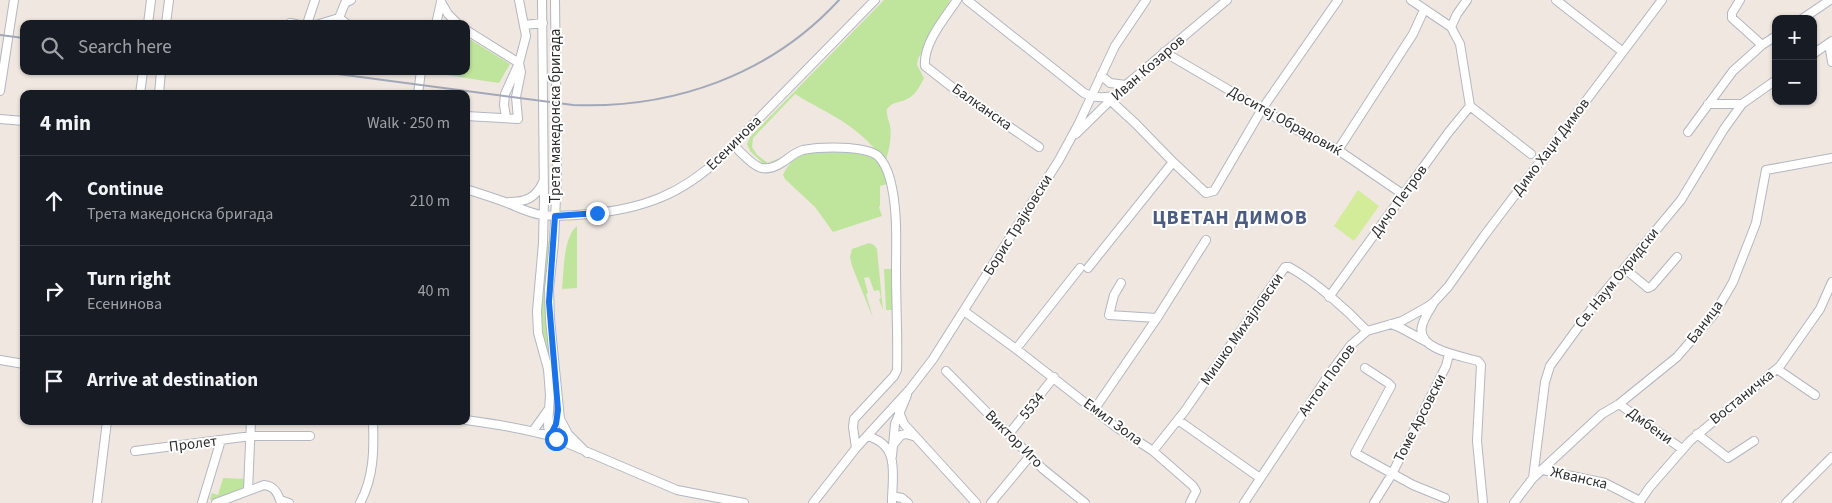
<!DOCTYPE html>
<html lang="en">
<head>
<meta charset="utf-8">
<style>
	body { margin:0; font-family:"Source Sans 3",sans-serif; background:#20242c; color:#f1f3f6 }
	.controls { position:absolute; right:15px; top:15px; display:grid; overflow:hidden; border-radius:10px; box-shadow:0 1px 4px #0004 }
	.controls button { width:45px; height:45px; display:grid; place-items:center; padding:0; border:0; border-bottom:1px solid #363941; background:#171b24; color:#f1f3f6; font:25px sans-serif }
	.stop { position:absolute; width:15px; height:15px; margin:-11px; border:4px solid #1a73e8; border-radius:50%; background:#fff }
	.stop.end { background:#1a73e8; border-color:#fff; box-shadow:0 1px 5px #0008 }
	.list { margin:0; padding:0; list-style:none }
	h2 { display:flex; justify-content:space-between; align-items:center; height:65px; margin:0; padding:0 20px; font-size:21px }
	h2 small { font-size:16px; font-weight:400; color:#9ea1a6 }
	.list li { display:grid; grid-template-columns:32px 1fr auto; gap:15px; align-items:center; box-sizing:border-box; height:90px; padding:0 20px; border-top:1px solid #363941 }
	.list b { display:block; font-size:19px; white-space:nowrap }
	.list p { margin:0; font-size:16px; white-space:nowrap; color:#9ea1a6 }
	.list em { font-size:16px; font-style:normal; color:#9ea1a6 }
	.icon { flex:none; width:28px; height:28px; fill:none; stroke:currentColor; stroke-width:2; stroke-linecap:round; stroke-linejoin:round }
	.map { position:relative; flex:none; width:1832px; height:503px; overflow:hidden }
	.search { position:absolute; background:#171b24; box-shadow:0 1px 4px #0004; left:20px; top:20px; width:450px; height:55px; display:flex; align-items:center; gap:12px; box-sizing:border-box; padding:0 18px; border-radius:10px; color:#9ea1a6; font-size:19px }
	.panel { position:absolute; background:#171b24; box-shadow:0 1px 4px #0004; left:20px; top:90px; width:450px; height:335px; border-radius:10px }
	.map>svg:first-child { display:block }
	.green { fill:#bfe59d }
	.pitch { fill:#d3ec99 }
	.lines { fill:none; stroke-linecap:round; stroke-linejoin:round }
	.minor-casing { stroke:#b3b7c1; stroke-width:10 }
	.minor { stroke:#fff; stroke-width:8 }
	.rail { stroke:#a2a8b8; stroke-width:2 }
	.route { stroke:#1a73e8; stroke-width:6 }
	.labels { text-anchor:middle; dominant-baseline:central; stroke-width:4; stroke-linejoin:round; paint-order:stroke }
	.street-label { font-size:15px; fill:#2d2d2d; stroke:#fff }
	.district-label { font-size:20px; font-weight:bold; letter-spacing:1px; fill:#4c5c80; stroke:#fff }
</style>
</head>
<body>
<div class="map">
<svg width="1832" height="503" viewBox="0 0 1832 503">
	<rect width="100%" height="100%" fill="#efe7e0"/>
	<path class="green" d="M884,0H950L918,59L917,65L924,78C920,86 916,94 909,98C901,103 893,101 887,109C886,116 889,120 890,126C892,136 889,150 886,160L883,159C856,123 831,116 795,94L753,138L752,147L757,155L768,163L777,159L779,161L773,165L766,166L750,151L747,144L750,137Z
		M466,37L510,64L499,83L426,72L466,71Z
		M845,151C869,155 882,156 887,184L880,186V206L879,207L882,216L833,232L815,207L785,179L783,175C795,148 820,152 845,151Z
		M577,226V288L562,289C564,272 563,237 577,226Z
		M548,241H550L544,291L549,353C534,318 543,278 548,241Z
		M869,243L874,245L877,249L883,311L879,299L881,298L879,290L874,291L869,277L864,278L868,293L866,294L873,318L852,266L850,257L852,249Z
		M884,269H892L895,343H892V310H886Z
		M223,478L246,479V488L212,501L210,499L212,493L218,495Z"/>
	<path class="pitch" d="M1358,190L1379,206L1354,241L1334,226Z"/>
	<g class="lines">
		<g class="minor-casing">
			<path id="minor" d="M542,0L544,199L543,243L537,311L538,333L548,369L550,395L548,426L550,436
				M555,0L557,175L554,242L549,290L550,319L560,419L568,434L587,453
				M957,0C945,18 923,43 925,66L957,91L1039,147
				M967,0L1084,93C1095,98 1104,99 1115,95
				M1411,0L1451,27L1460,44L1470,106L1531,154
				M1556,0L1623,52
				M1740,0L1732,13V18L1762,45
				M441,2L448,14L458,24
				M339,18L345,3L351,0
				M1802,19L1830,0
				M290,23L296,24
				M148,24L151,0
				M166,24L169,0
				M307,24L315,0
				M319,24L339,18L347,24
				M436,24L441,2
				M524,25L543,23
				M1451,27L1457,14L1467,0
				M466,30L519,63
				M1829,43L1832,62
				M1164,52L1299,131L1338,150L1404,195
				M1813,54L1832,41
				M1101,75L1110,83L1126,85
				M0,91L14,0
				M140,94L143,71
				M159,94L161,71
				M418,94L421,71
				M1708,104H1742
				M466,116L518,119L516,97L521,72L519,63
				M506,117L504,105L505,94L519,63L526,36L519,0
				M0,119L24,121
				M1688,132L1733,71L1762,45L1776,36
				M1076,134L1127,84L1227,0
				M733,145C751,161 759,178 783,162C789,158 795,152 803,150C820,147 864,145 878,156C884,162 888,172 890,179C898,209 896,241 896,270C896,303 898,337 897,370L894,376L854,419L853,427L856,448
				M1338,150L1413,34L1424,10
				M1173,162L1206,193L1214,191L1262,109L1338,0
				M466,189C478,193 491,197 502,201C516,206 528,213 542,215C557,217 573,215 588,214C642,209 681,195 721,157L875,0
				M509,202C526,202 536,198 543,182
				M1088,268L1173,162L1136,124L1110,100
				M1625,269L1648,288L1652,286L1677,257
				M1121,283L1114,295L1109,315L1157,318
				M1329,297L1448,133L1470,106
				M1433,304C1429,311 1424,318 1422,326C1416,350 1462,356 1478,361L1481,365L1477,441L1483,503
				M964,311L1016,349L1116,427L1153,451L1193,486L1196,491L1190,503
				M1391,324L1399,327L1425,341
				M1016,349L1080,268
				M0,360L24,364
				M1365,368L1388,383L1391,386L1355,453L1413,485L1445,498
				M1777,369L1815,395
				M946,371L1043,469L1085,503
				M1619,404L1682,449
				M1094,410L1157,318L1206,240
				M899,412L904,424L976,503
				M466,420C495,424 522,428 550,436L677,490L744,503
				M1178,420L1260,478
				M533,431L548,410
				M1009,434L1054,377
				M1697,434L1728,458L1754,441
				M550,436L554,429L558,415
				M867,436C901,445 892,475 892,503
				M893,445L901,435L906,434L913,436
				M135,451L251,436H310
				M1153,451L1184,412L1285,267H1289C1315,281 1347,310 1367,331
				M892,456L895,424L907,395
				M1543,470L1605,483L1640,501
				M1533,478L1602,414L1619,404L1677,357L1715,313L1733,282L1751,236L1756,223L1766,170L1832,158
				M248,490L251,421
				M892,496L902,498L908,503
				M97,503L107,421
				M202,503L221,440
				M216,503L264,485C273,486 277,491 280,500L289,503
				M360,503C374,477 374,450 373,421
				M813,503L856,448L910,389L933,359L1059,160L1078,125L1115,46L1146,0
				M991,503L1030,456
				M1244,503L1330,373L1351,345L1367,331L1402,321L1427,307L1434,302L1448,287L1484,236L1662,0
				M1374,503L1392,474L1446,366L1449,354
				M1514,503L1533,478L1545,382L1550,366L1598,300L1681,200L1724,129L1742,104L1776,80
				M1639,503L1649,488L1690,441L1780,366L1820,309L1832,282
				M1786,503L1832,457"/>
		</g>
		<use href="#minor" class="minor"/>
		<path class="rail" d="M0,35L24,38
			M315,71L573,105C673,109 770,75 839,0"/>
	</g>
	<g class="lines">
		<path class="route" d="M556,439L550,436L556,424L558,410L549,302L555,216L597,213"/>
	</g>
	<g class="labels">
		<g class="street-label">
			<text transform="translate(1148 68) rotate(-41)">Иван Козаров</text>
			<text transform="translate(982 107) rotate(35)">Балканска</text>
			<text transform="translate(555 116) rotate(-90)">Трета македонска бригада</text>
			<text transform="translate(1285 121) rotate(29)">Доситеј Обрадовиќ</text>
			<text transform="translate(734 143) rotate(-45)">Есенинова</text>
			<text transform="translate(1551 147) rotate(-53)">Димо Хаџи Димов</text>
			<text transform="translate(1399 201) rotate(-54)">Дичо Петров</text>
			<text transform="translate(1018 225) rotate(-58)">Борис Трајковски</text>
			<text transform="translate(1617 278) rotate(-51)">Св. Наум Охридски</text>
			<text transform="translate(1705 322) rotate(-53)">Баница</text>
			<text transform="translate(1242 329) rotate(-55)">Мишко Михајловски</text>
			<text transform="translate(1327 380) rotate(-54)">Антон Попов</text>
			<text transform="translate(1742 397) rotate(-39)">Востаничка</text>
			<text transform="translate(1032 406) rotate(-52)">5534</text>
			<text transform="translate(1420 418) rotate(-63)">Томе Арсовски</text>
			<text transform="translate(1113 422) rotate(36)">Емил Зола</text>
			<text transform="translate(1650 426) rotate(36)">Дмбени</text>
			<text transform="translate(1014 439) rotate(45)">Виктор Иго</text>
			<text transform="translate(193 444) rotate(-7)">Пролет</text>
			<text transform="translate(1579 478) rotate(13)">Жванска</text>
		</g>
		<g class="district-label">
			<text x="1230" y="218">ЦВЕТАН ДИМОВ</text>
		</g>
	</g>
</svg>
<div class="controls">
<button>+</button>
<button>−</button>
</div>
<div class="stop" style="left:556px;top:439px"></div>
<div class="stop end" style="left:597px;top:213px"></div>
<div class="search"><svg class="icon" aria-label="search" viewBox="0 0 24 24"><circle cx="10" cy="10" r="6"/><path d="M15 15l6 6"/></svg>Search here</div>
<section class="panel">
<h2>4 min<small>Walk · 250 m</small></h2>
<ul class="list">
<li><svg class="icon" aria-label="ahead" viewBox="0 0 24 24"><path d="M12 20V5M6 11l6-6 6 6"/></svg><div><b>Continue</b><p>Трета македонска бригада</p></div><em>210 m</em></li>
<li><svg class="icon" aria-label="right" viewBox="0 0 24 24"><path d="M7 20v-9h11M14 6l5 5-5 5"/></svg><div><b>Turn right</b><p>Есенинова</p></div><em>40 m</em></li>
<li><svg class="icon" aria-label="arrive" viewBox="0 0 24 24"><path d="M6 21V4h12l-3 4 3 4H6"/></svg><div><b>Arrive at destination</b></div></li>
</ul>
</section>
</div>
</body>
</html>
